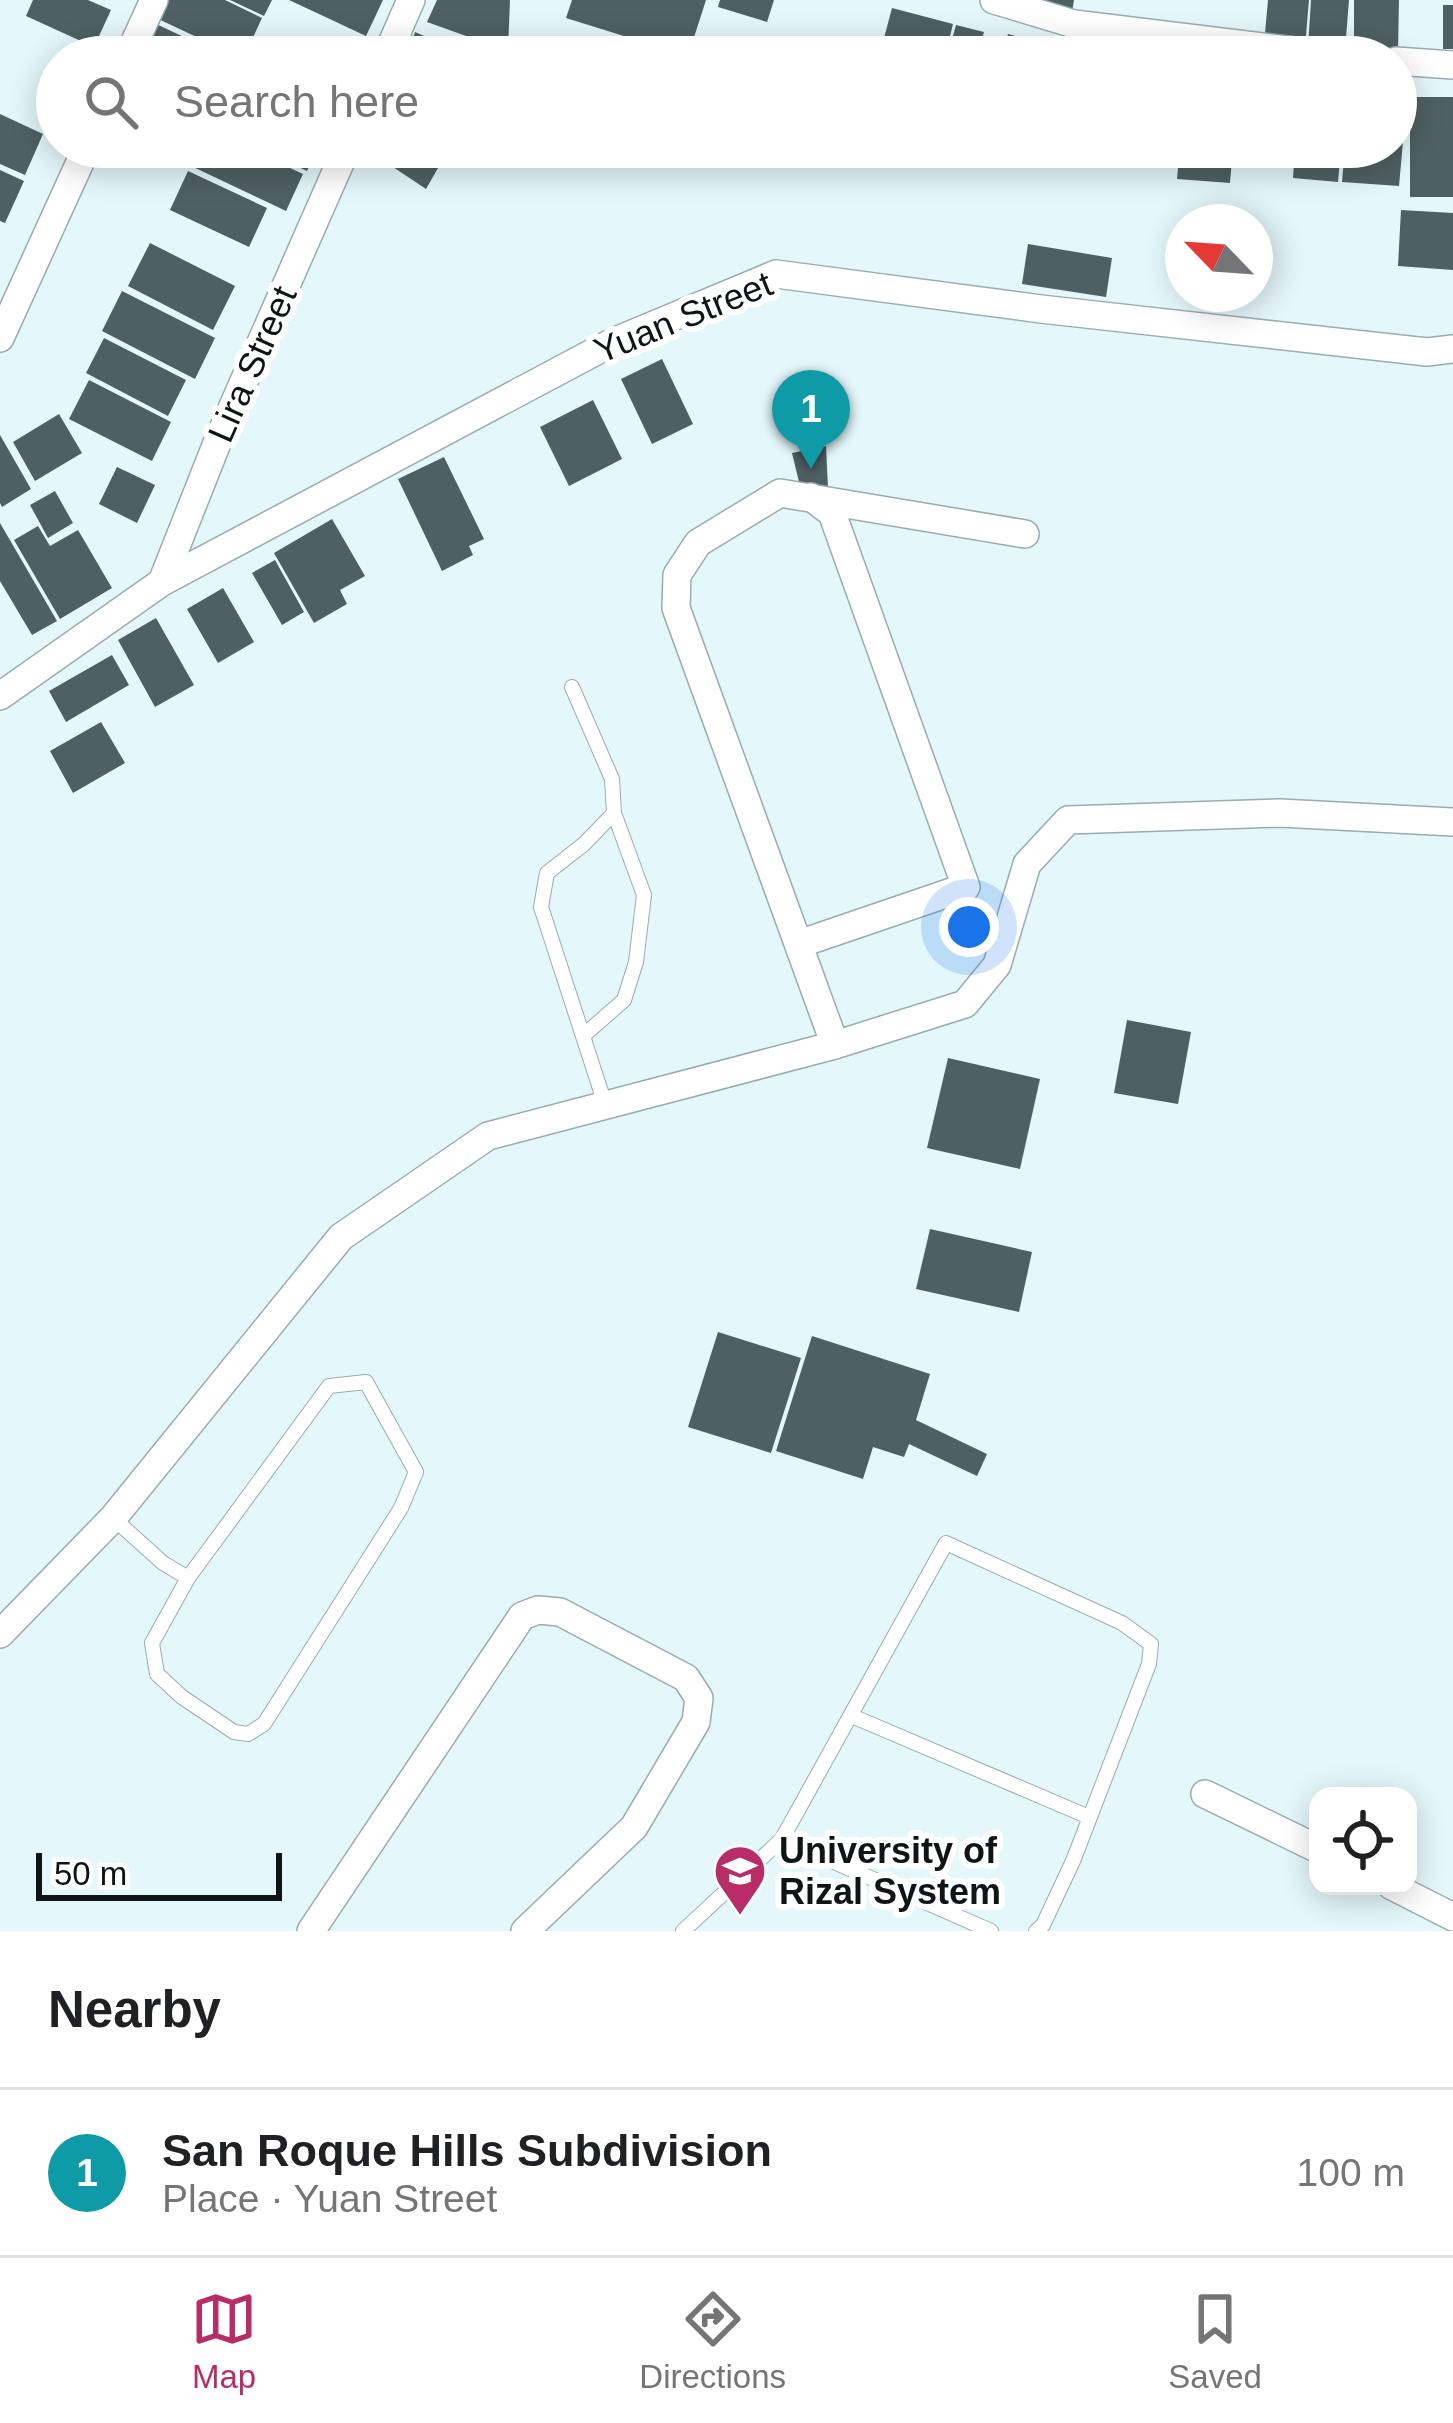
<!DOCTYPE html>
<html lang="en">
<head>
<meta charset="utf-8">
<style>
	body { margin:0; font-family:Helvetica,sans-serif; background:#f2f2f2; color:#202124 }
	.controls { position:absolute; right:36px; bottom:36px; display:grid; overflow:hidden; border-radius:24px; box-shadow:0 6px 30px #0003 }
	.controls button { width:108px; height:108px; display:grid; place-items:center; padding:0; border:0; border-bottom:3px solid #e0e0e0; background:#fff; color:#202124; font:60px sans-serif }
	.compass { position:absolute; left:1165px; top:204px; width:108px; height:108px; border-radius:50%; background:#fff; box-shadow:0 6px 30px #0003; rotate:295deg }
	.scale { position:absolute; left:36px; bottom:30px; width:246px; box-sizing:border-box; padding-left:12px; border:6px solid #0f1517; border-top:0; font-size:33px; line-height:42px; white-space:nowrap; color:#0f1517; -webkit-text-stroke:9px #fff; paint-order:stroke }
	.you { position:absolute; left:969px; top:927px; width:42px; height:42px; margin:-30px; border:9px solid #fff; border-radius:50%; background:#1a73e8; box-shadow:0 0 0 18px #1a73e833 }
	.badge { display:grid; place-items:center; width:78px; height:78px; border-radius:50%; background:#b82d68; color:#fff; font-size:39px; font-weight:700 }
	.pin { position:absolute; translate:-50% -99px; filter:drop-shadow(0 3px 6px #0008) }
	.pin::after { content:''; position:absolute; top:63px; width:42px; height:36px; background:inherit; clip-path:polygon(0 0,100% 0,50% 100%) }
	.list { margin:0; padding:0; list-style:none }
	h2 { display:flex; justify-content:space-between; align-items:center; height:156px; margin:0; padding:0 48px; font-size:51px }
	h2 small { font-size:39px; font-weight:400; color:#757577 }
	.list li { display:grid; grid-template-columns:78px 1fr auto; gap:36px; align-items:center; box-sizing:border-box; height:168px; padding:0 48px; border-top:3px solid #e0e0e0 }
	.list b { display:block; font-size:45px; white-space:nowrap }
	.list p { margin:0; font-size:39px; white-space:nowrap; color:#757577 }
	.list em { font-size:39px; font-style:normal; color:#757577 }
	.icon { flex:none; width:66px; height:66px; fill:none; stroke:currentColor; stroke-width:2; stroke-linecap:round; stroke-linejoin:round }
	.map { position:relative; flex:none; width:1453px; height:1931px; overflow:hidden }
	.search { position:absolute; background:#fff; box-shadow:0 6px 30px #0003; left:36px; right:36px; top:36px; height:132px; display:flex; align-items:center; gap:30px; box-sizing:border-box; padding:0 42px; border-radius:66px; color:#757577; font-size:45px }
	.sheet { height:324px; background:#fff }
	nav { display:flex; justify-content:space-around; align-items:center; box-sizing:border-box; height:168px; border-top:3px solid #e0e0e0; background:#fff; font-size:33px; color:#757577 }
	nav a { display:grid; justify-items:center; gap:6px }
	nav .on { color:#b82d68 }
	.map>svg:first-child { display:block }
	.building { fill:#4f6063 }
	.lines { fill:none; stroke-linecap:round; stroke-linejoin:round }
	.lane-casing { stroke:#99acaf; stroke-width:16 }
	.street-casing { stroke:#99acaf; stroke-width:30 }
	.lane { stroke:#fff; stroke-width:14 }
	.street { stroke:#fff; stroke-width:27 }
	.labels { text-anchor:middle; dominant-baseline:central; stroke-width:12; stroke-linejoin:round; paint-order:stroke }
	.street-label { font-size:36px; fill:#0f1517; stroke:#fff }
	.poi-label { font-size:36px; font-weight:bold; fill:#0f1517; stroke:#fff; text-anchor:start }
</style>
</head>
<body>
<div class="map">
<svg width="1453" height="1931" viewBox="0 0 1453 1931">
	<rect width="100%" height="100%" fill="#e4f7fb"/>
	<path class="building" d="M33,0H88L111,10L94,47L26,16Z
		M159,0H225L262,18L244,57H239L152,16Z
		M230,0H272L264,16Z
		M289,0H383L366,36Z
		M437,0H510L508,51L427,22Z
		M572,0H706L688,56L566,18Z
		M720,0H774L767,22L718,7Z
		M1025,0H1074L1072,12Z
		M1268,0H1309L1305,47L1264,44Z
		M1311,0H1349L1345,50L1308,47Z
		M1354,0H1399L1398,52L1354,51Z
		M1443,5H1453V49H1443Z
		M892,8L953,24L945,57H879Z
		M150,21L226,57H153L137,49Z
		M956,25L984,32L981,42L1002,48L1000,57H947Z
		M415,32L473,57H407Z
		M1008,34L1038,42L1035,57H1003Z
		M1042,42L1069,49L1067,57H1038Z
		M1396,96L1407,97L1399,186L1342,182L1345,147H1396Z
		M1410,97H1453V197H1410Z
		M0,114L43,134L25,175L0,164Z
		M174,147H245L303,174L286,211L170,156Z
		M255,147H318L307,171Z
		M363,147H450L426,189Z
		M1180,147H1233L1230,183L1177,179Z
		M1295,147H1341L1338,182L1293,178Z
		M0,170L24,181L5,223L0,221Z
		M188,171L267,208L249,247L170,210Z
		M1401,210L1453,213V270L1398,266Z
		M150,243L235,286L213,330L128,286Z
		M1028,244L1112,258L1106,297L1022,284Z
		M122,291L215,338L195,379L102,331Z
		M104,338L186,380L168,416L86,373Z
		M662,359L693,424L652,444L621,379Z
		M89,380L171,422L152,461L69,419Z
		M593,400L622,459L569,486L540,427Z
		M59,414L82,453L35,481L13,442Z
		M0,435L31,489L2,507L0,503Z
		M826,446L828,488L800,486L792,453Z
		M444,457L484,539L469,546L473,555L442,571L398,479Z
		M117,467L155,485L137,523L99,504Z
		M55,491L73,523L48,538L30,505Z
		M332,519L365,576L340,590L347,604L314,623L274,553Z
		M0,523L57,621L32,635L0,581Z
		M38,526L50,546L78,530L112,588L60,619L14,540Z
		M275,560L304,612L282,625L252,573Z
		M223,588L254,642L218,663L187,609Z
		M156,618L194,685L155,707L118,640Z
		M112,655L129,685L66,722L49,691Z
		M101,722L125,763L73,793L50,751Z
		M1127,1020L1191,1032L1178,1104L1114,1093Z
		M948,1058L1040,1079L1020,1169L927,1148Z
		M930,1229L1032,1252L1019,1312L916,1289Z
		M718,1332L801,1358L771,1453L688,1427Z
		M812,1336L930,1374L916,1420L987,1454L977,1476L909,1444L904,1457L873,1447L863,1479L776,1451Z"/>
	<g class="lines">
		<g class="lane-casing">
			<path id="lane" d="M572,687L612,779L614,813L584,844L547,873L541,907L605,1104
				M583,1036L624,1000L636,962L644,895L614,813
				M113,1518L163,1563L188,1578L329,1386L366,1382L416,1472L401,1508L264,1724L248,1734L234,1732L182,1697L157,1674L152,1643L188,1578
				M852,1716L1089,1817
				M782,1839L991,1931
				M683,1931L782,1839L946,1543L1122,1623L1151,1644L1149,1664L1073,1861L1043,1925L1036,1931"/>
		</g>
		<g class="street-casing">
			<path id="street" d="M994,0L1074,24L1345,57
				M128,57L154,0
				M386,57L411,0
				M1396,61L1453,65
				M0,338L87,147
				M162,582L219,438L347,147
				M0,696L162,582L613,342L776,274L1041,309L1427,352L1453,349
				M799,944L966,887L832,513L811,497
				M835,1045L676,608L677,575L698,543L780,493L1025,534
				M0,1634L113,1518L341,1237L488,1136L835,1045L965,1004L997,965L1027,864L1068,820L1280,813L1453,822
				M1205,1794L1318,1849
				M1392,1886L1453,1917
				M311,1931L522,1616L538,1610L560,1612L686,1678L699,1698L696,1722L634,1827L525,1931"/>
		</g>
		<use href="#lane" class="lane"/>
		<use href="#street" class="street"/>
	</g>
	<defs>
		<g id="university-pin" transform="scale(2.7)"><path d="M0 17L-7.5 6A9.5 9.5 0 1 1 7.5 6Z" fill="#b82d68" stroke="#fff"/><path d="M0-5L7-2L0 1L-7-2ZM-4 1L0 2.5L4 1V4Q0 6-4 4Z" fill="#fff"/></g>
	</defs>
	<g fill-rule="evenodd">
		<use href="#university-pin" x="740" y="1871"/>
	</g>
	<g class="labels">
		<g class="street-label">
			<text transform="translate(683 317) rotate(-22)">Yuan Street</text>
			<text transform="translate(252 364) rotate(-66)">Lira Street</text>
		</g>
		<g class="poi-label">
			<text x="779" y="1850">University of<tspan x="779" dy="41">Rizal System</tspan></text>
		</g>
	</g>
</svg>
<div class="controls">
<button><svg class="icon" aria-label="locate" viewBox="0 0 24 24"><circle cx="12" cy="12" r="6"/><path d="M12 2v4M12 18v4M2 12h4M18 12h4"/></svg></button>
</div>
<svg class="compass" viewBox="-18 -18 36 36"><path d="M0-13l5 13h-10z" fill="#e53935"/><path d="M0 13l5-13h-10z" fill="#757577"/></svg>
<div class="scale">50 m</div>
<div class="you"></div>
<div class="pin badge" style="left:811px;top:469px;background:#0f9aa8">1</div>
<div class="search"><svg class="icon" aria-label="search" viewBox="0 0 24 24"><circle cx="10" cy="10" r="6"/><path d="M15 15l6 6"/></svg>Search here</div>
</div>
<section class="sheet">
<h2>Nearby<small></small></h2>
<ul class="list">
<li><span class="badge" style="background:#0f9aa8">1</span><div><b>San Roque Hills Subdivision</b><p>Place · Yuan Street</p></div><em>100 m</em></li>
</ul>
</section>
<nav>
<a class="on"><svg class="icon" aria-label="map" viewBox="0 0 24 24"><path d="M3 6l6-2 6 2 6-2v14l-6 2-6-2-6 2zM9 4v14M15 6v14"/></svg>Map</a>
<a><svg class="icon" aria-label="directions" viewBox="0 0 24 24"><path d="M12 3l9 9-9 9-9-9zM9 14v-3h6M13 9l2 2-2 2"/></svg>Directions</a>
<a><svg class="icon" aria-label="saved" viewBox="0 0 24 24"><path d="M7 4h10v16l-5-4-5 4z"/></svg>Saved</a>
</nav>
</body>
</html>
